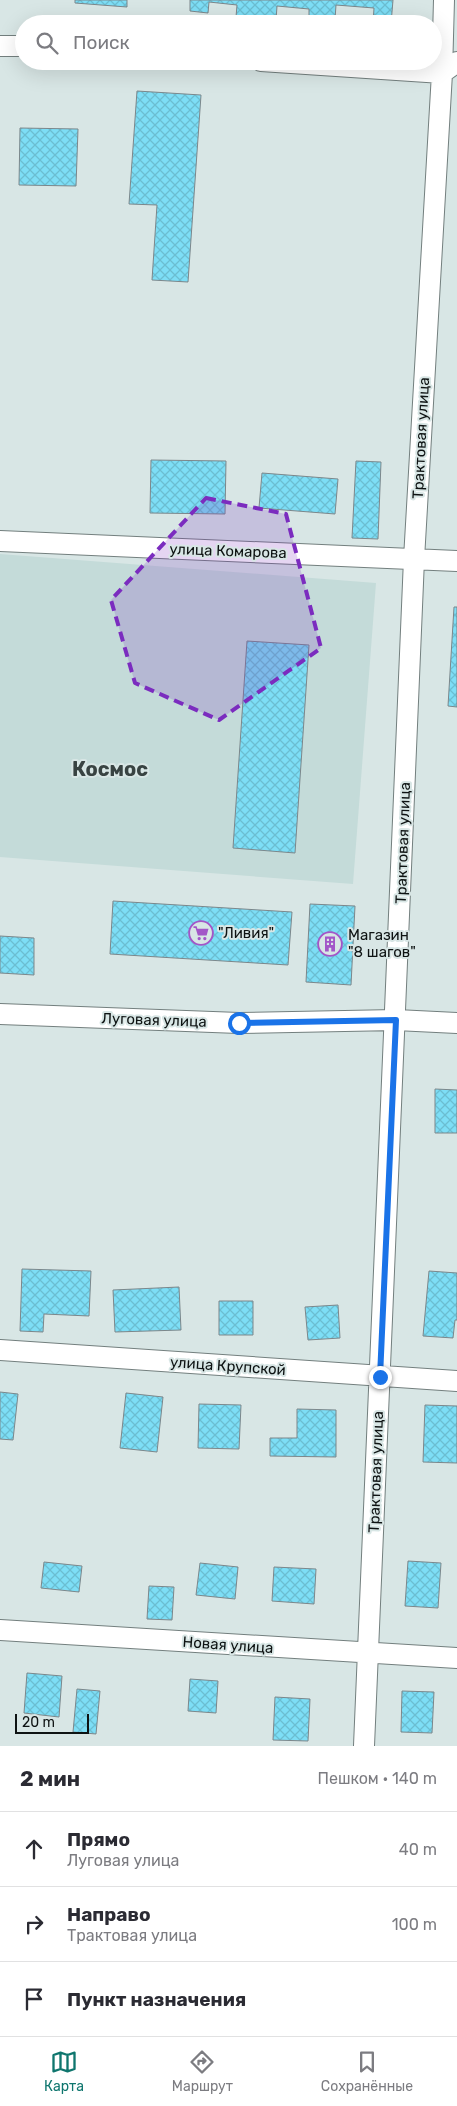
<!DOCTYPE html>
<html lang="ru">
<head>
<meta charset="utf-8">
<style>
	body { margin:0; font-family:Rubik,sans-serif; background:#f2f2f3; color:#2b2b33 }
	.scale { position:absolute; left:15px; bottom:12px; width:74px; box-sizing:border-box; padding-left:5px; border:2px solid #0e1313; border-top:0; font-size:14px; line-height:18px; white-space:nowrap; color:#0e1313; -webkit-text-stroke:4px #d8e6e5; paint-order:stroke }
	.stop { position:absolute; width:15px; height:15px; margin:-11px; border:4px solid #1a73e8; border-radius:50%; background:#fff }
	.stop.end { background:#1a73e8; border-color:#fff; box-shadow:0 1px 5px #0008 }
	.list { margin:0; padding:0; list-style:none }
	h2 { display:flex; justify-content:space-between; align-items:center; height:65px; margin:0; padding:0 20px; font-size:21px }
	h2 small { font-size:16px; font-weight:400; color:#7c7c81 }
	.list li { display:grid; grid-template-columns:32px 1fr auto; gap:15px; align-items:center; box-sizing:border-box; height:75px; padding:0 20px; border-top:1px solid #e1e1e2 }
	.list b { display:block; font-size:19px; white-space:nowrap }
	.list p { margin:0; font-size:16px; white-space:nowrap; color:#7c7c81 }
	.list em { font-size:16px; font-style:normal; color:#7c7c81 }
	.icon { flex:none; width:28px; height:28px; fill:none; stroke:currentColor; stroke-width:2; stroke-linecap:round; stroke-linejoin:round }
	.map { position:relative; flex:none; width:457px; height:1746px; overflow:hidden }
	.search { position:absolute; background:#fff; box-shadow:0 5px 20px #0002; left:15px; right:15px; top:15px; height:55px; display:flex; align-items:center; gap:12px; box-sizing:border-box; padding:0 18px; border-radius:28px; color:#7c7c81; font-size:19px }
	.sheet { height:290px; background:#fff }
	nav { display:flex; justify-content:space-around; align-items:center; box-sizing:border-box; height:70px; border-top:1px solid #e1e1e2; background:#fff; font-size:14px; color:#7c7c81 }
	nav a { display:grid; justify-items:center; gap:2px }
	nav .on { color:#0f766e }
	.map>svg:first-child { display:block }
	.built { fill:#c4dbd9 }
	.building { fill:url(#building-cross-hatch); stroke:#7c878b }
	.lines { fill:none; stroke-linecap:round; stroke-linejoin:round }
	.minor-casing { stroke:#737f7e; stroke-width:22 }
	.minor { stroke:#fff; stroke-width:20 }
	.route { stroke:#1a73e8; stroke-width:6 }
	.marked { fill:#7b2cbf; fill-opacity:0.2; stroke:#7b2cbf; stroke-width:4; stroke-dasharray:10 6; stroke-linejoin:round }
	.labels { text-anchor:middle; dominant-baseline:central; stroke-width:4; stroke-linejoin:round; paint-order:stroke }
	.street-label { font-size:15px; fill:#0e1313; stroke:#d8e6e5 }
	.poi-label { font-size:15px; fill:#0e1313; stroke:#d8e6e5; text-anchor:start }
	.district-label { font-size:20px; font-weight:bold; fill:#384342; stroke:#d8e6e5 }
</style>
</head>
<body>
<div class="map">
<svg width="457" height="1746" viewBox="0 0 457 1746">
	<defs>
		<pattern id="building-cross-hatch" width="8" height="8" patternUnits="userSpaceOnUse" patternTransform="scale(1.25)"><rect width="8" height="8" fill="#7ddef6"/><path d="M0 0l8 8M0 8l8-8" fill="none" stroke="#6bbed2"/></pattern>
	</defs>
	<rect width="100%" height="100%" fill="#d8e6e5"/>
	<path class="built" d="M0,554L376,583L353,884L0,857Z"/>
	<path class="building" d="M75,0H127V7L75,3Z
		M190,0H393L391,24H373L374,8L336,5L335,19L309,17V9L277,6L276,20L236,17L237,5L209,2L208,13L190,11Z
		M137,91L201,95L188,282L152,280L157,205L129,204Z
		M20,128L78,129L76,186L19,185Z
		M151,460L226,461L225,514L150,513Z
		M356,461L381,462L378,539L352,538Z
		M262,473L338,479L335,514L259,508Z
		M454,607H457V707L448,706Z
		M247,641L309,645L295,853L233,848Z
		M113,901L292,912L288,965L110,954Z
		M310,904L355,906L351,985L306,982Z
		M0,936L34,938V975L0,973Z
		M435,1089L457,1090V1133H435Z
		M22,1269L91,1271L89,1316L44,1314L43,1332L20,1331Z
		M429,1271L457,1273V1320H455L453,1338L423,1336Z
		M179,1287L181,1330L115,1332L113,1290Z
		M219,1301H253V1335H219Z
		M338,1305L340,1338L308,1340L305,1307Z
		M0,1392L18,1394L13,1440L0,1439Z
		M126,1393L163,1397L157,1452L120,1448Z
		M199,1404L241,1405L239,1449L198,1448Z
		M425,1405L457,1406V1463L423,1462Z
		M297,1409L336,1410V1457L270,1456V1438H297Z
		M408,1561L441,1563L438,1608L405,1606Z
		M44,1562L82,1566L79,1592L41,1588Z
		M200,1563L238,1567L235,1599L196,1595Z
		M274,1567L316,1569L314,1604L272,1601Z
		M149,1586L174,1587L172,1620L147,1619Z
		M27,1673L62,1676L59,1717L24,1713Z
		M190,1679L218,1681L216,1713L188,1711Z
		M77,1689L100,1691L96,1734L73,1732Z
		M402,1691L434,1692L432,1733L401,1732Z
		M275,1697L310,1699L308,1741L273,1740Z"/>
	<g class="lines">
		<g class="minor-casing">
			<path id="minor" d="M0,46H24
				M261,61L442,73L457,62
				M0,541L457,561
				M0,1014L239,1023L396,1020L457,1023
				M0,1350L457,1381
				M0,1630L457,1658
				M364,1746L414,559L442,73L444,0"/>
		</g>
		<use href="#minor" class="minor"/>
	</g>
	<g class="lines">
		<path class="route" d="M239,1023L396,1020L380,1377"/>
	</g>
	<path class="marked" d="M206,498L286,514L321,648L219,720L135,683L111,600Z"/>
	<defs>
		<g id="supermarket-ring" transform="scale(1.25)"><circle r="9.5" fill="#d8e6e5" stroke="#a256c8" stroke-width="1.5"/><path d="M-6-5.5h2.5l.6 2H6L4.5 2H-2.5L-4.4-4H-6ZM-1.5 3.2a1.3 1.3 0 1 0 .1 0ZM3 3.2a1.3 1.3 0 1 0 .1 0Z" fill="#a256c8"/></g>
		<g id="building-ring" transform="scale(1.25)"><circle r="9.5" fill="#d8e6e5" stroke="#a256c8" stroke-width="1.5"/><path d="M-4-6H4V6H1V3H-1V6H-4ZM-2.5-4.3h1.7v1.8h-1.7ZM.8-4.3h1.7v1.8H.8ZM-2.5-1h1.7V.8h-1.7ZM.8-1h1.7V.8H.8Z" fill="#a256c8"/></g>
	</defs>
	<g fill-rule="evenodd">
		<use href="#supermarket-ring" x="201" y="933"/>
		<use href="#building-ring" x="330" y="944"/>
	</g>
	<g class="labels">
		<g class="street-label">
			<text transform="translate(421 438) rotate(-87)">Трактовая улица</text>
			<text transform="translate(228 551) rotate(2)">улица Комарова</text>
			<text transform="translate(403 843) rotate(-88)">Трактовая улица</text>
			<text transform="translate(154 1020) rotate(2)">Луговая улица</text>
			<text transform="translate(228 1366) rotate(4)">улица Крупской</text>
			<text transform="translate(376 1472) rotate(-88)">Трактовая улица</text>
			<text transform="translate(228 1645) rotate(4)">Новая улица</text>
		</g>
		<g class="poi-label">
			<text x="218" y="933">"Ливия"</text>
			<text x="348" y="935">Магазин<tspan x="348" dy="17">"8 шагов"</tspan></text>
		</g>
		<g class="district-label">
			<text x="110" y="769">Космос</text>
		</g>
	</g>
</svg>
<div class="scale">20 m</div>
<div class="stop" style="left:239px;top:1023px"></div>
<div class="stop end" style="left:380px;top:1377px"></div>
<div class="search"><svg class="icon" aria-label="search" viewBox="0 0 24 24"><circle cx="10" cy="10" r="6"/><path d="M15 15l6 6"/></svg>Поиск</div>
</div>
<section class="sheet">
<h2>2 мин<small>Пешком · 140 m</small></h2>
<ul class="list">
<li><svg class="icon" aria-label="ahead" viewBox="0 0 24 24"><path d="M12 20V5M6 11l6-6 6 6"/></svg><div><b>Прямо</b><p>Луговая улица</p></div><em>40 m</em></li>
<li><svg class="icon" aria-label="right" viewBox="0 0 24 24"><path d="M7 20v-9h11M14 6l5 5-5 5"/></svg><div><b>Направо</b><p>Трактовая улица</p></div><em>100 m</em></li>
<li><svg class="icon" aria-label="arrive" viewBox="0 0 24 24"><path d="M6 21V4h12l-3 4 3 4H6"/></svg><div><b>Пункт назначения</b></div></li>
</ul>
</section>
<nav>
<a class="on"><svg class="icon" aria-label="map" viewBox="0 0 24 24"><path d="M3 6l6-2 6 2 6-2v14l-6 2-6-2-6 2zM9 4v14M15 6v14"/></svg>Карта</a>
<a><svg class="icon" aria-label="directions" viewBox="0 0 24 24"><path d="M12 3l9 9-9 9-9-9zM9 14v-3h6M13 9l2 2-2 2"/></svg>Маршрут</a>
<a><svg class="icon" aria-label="saved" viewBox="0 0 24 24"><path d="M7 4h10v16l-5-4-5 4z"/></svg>Сохранённые</a>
</nav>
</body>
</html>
